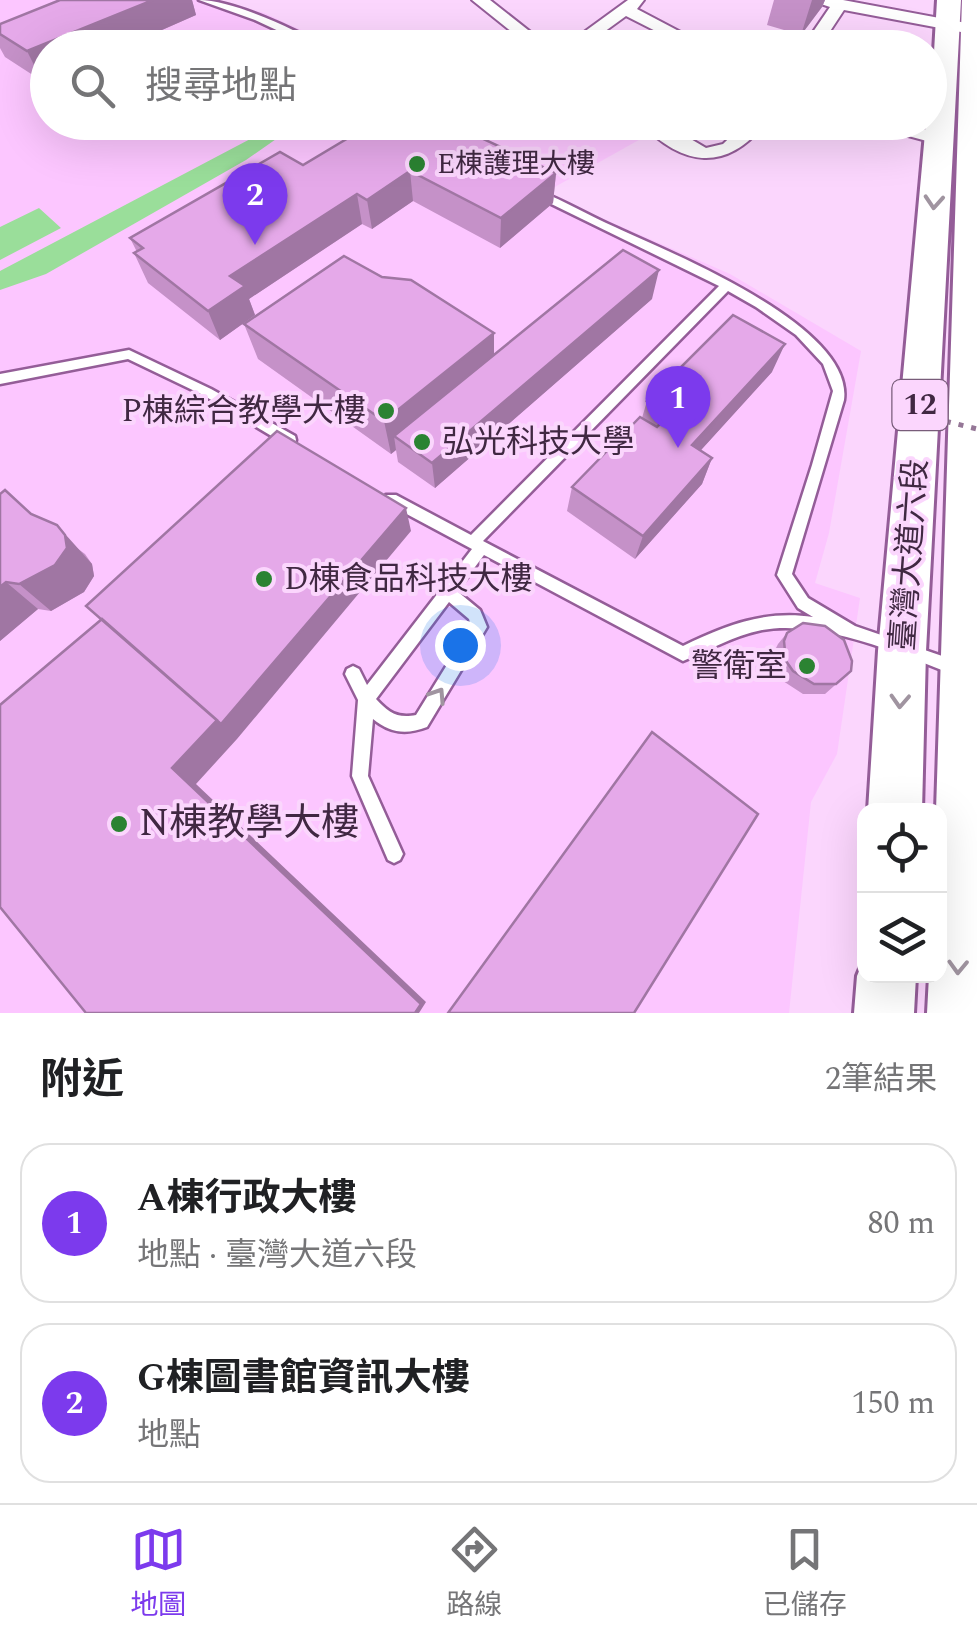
<!DOCTYPE html>
<html lang="zh-TW">
<head>
<meta charset="utf-8">
<style>
	body { margin:0; font-family:Spectral,"Noto Sans TC",serif; background:#f6f6f6; color:#202124 }
	.controls { position:absolute; right:30px; bottom:30px; display:grid; overflow:hidden; border-radius:20px; box-shadow:0 10px 40px #0002 }
	.controls button { width:90px; height:90px; display:grid; place-items:center; padding:0; border:0; border-bottom:2px solid #e0e0e0; background:#fff; color:#202124; font:50px sans-serif }
	.you { position:absolute; left:460px; top:645px; width:35px; height:35px; margin:-25px; border:8px solid #fff; border-radius:50%; background:#1a73e8; box-shadow:0 0 0 15px #1a73e833 }
	.badge { display:grid; place-items:center; width:65px; height:65px; border-radius:50%; background:#7c3aed; color:#fff; font-size:32px; font-weight:700 }
	.pin { position:absolute; translate:-50% -82px; filter:drop-shadow(0 2px 5px #0008) }
	.pin::after { content:''; position:absolute; top:52px; width:35px; height:30px; background:inherit; clip-path:polygon(0 0,100% 0,50% 100%) }
	.list { margin:0; padding:0; list-style:none }
	h2 { display:flex; justify-content:space-between; align-items:center; height:130px; margin:0; padding:0 40px; font-size:42px }
	h2 small { font-size:32px; font-weight:400; color:#757577 }
	.list li { display:grid; grid-template-columns:65px 1fr auto; gap:30px; align-items:center; box-sizing:border-box; height:160px; margin:0 20px 20px; padding:0 20px; border:2px solid #e0e0e0; border-radius:30px }
	.list b { display:block; font-size:38px; white-space:nowrap }
	.list p { margin:0; font-size:32px; white-space:nowrap; color:#757577 }
	.list em { font-size:32px; font-style:normal; color:#757577 }
	.icon { flex:none; width:55px; height:55px; fill:none; stroke:currentColor; stroke-width:2; stroke-linecap:round; stroke-linejoin:round }
	.map { position:relative; flex:none; width:977px; height:1013px; overflow:hidden }
	.search { position:absolute; background:#fff; box-shadow:0 10px 40px #0002; left:30px; right:30px; top:30px; height:110px; display:flex; align-items:center; gap:25px; box-sizing:border-box; padding:0 35px; border-radius:55px; color:#757577; font-size:38px }
	.sheet { height:490px; background:#fff }
	nav { display:flex; justify-content:space-around; align-items:center; box-sizing:border-box; height:140px; border-top:2px solid #e0e0e0; background:#fff; font-size:28px; color:#757577 }
	nav a { display:grid; justify-items:center; gap:5px }
	nav .on { color:#7c3aed }
	.map>svg:first-child { display:block }
	.built { fill:#fcc6ff }
	.green { fill:#9ade9a }
	.lines { fill:none; stroke-linecap:round; stroke-linejoin:round }
	.lane-casing { stroke:#945d98; stroke-width:5 }
	.street-casing { stroke:#945d98; stroke-width:4 }
	.primary-casing { stroke:#945d98; stroke-width:6 }
	.lane { fill:#fff; fill-rule:evenodd }
	.street { fill:#fff; fill-rule:evenodd }
	.primary { fill:#fff; fill-rule:evenodd }
	.path-bridge { stroke:#957797; stroke-width:5; stroke-dasharray:5 8; stroke-linecap:butt }
	.wall { fill:#c591c8 }
	.shaded-wall { fill:#a076a3 }
	.building { fill:#e5a9e9; stroke:#a076a3; stroke-width:2.5 }
	.oneway { stroke:#a094a0 }
	.poi-dot { fill:#2b8332; stroke:#fbd6fd; stroke-width:4 }
	.labels { text-anchor:middle; dominant-baseline:central; stroke-width:8; stroke-linejoin:round; paint-order:stroke }
	.far-poi-label { font-size:28px; fill:#402842; stroke:#fbd6fd; text-anchor:start }
	.shield { fill:#fbd6fd; stroke:#785c7a; stroke-width:2.5 }
	.shield-label { font-size:30px; font-weight:bold; fill:#402842 }
	.poi-label { font-size:32px; fill:#402842; stroke:#fbd6fd; text-anchor:end }
	.street-label { font-size:32px; fill:#402842; stroke:#fbd6fd }
	.near-poi-label { font-size:38px; fill:#402842; stroke:#fbd6fd; text-anchor:start }
</style>
</head>
<body>
<div class="map">
<svg width="977" height="1013" viewBox="0 0 977 1013">
	<rect width="100%" height="100%" fill="#fbd6fd"/>
	<path class="built" d="M0,0H219L264,13L338,47L48,48V122L628,123L646,136L544,193L730,274L861,351L829,533L815,583L860,598L837,754L811,802L789,1013H0Z"/>
	<path class="green" d="M185,33L249,39L266,47H128L156,35Z
		M271,123H299L246,160L46,274L0,290V271L254,137Z
		M39,208L61,228L0,260V227Z"/>
	<g class="lines">
		<g class="lane-casing">
			<path id="lane" d="M199,0C233,0 297,30 327,48H315L255,20Z
				M539,191C565,201 590,216 615,227C671,253 854,326 844,400L792,574L808,598L855,626L977,668V684C917,661 826,618 762,630C733,636 709,650 683,661L484,555L457,591L480,610L487,627L427,727C406,735 390,733 373,719L368,776L403,854L400,860L394,863L388,860L352,776L358,700L345,674L347,669L353,666L359,669L367,685L472,549L386,503L384,499L386,495H396L471,535L719,286L535,196V192ZM728,291L756,307L796,335L823,364L833,391L812,465L777,575L798,608L813,617C765,610 726,625 683,646L483,541ZM449,602L469,619L471,626L416,715C397,719 388,712 376,699Z
				M129,350L211,389L295,436L296,440L295,444H285L203,395L128,359L0,384V374Z"/>
		</g>
		<g class="street-casing">
			<path id="street" d="M472,0H490L551,48H532Z
				M628,0H644L637,9L711,48H689L626,16L582,48H562Z
				M809,0H843L977,25V35L844,10L819,48H802L830,7Z
				M640,122H662L706,148L723,144L746,122H766C727,173 682,167 640,122Z
				M856,122H893L945,134L948,138L938,144Z"/>
		</g>
		<g class="primary-casing">
			<path id="primary" d="M937,0H961L926,651L922,811H868L878,651L926,122H930Z
				M962,0H977V1013H927L929,976H940V811H936Z
				M864,959V976H916L914,1013H854L857,976Z"/>
		</g>
		<use href="#lane" class="lane"/>
		<use href="#street" class="street"/>
		<use href="#primary" class="primary"/>
		<path class="path-bridge" d="M908,412L977,429"/>
	</g>
	<path class="wall" d="M60,0H192L196,15L121,48H48L42,81L5,57L0,48V24Z
		M774,0H825L822,7L801,35L767,25Z
		M303,165L556,173L553,203L500,248L413,201L372,229L362,224L249,299L255,315L220,340L148,283L134,253L137,252L130,238Z
		M382,277L494,333V355L652,299L435,488L398,462L396,450L391,454L258,359L244,324Z
		M772,372L700,451L712,458L702,484L635,559L567,511L572,487L642,418L647,401Z
		M0,494L31,514L85,554L92,564L94,576L84,592L51,611L38,609L0,641Z
		M787,633L851,671L825,694H803L783,681L777,671L774,652L778,644Z"/>
	<path class="shaded-wall" d="M153,0H192L196,15L121,48H48V79L42,81L27,51Z
		M812,0H825L822,7L801,35Z
		M410,171L413,201L372,229L367,200Z
		M556,173L553,203L500,248L501,218Z
		M357,194L362,224L249,299L255,315L220,340L208,311L230,276Z
		M659,270L652,299L435,488L432,463Z
		M494,333V368L394,436L396,450L391,454L384,421Z
		M785,344L772,372L682,471L692,445Z
		M712,458L702,484L635,559L643,536Z
		M406,508L411,531L237,739L196,784L426,1002L419,1013H415L172,768Z
		M57,525L92,564L94,576L84,592L51,611L19,584Z
		M6,582L38,609L0,641V587Z"/>
	<path class="building" d="M60,0H153L27,51L0,34V24Z
		M375,122H447L556,173L501,218L410,171L367,200L357,194L230,276L245,286L208,311L134,253L143,248L130,238L280,152L303,165Z
		M623,250L659,270L432,463L394,436Z
		M344,256L382,277L411,280L494,333L384,421L244,324Z
		M733,315L785,344L692,445L712,458L643,536L572,487L640,417L657,427L669,415L647,401Z
		M277,431L406,508L221,724L86,606Z
		M5,490L31,514L57,525L65,535L67,548L55,565L19,584L6,582L0,587V494Z
		M102,619L217,720L172,768L421,1004L415,1013H86L0,907V705Z
		M803,623L825,626L844,640L852,661L851,671L836,684H814L793,671L786,661L784,641L787,633Z
		M652,732L758,814L634,1013H448Z"/>
	<defs><path id="oneway-chevron" d="M-2-3.5L2.5 0L-2 3.5" fill="none" stroke-width="1.6" stroke-linecap="round" stroke-linejoin="round" transform="scale(2.5)"/></defs>
	<g class="oneway">
		<use href="#oneway-chevron" transform="translate(934 202) rotate(94)"/>
		<use href="#oneway-chevron" transform="translate(438 695) rotate(-57)"/>
		<use href="#oneway-chevron" transform="translate(900 701) rotate(93)"/>
		<use href="#oneway-chevron" transform="translate(958 967) rotate(92)"/>
	</g>
	<g class="poi-dot">
		<circle cx="417" cy="164" r="10"/>
		<circle cx="386" cy="411" r="10"/>
		<circle cx="422" cy="442" r="10"/>
		<circle cx="264" cy="579" r="10"/>
		<circle cx="807" cy="666" r="10"/>
		<circle cx="119" cy="824" r="10"/>
	</g>
	<g class="labels">
		<g class="far-poi-label">
			<text x="437" y="164">E棟護理大樓</text>
		</g>
		<rect class="shield" x="892.5" y="380" width="55" height="50" rx="8"/>
		<g class="shield-label">
			<text x="920" y="405">12</text>
		</g>
		<g class="poi-label">
			<text x="366" y="411">P棟綜合教學大樓</text>
			<text x="442" y="442" text-anchor="start">弘光科技大學</text>
			<text x="284" y="579" text-anchor="start">D棟食品科技大樓</text>
			<text x="787" y="666">警衛室</text>
		</g>
		<g class="street-label">
			<text transform="translate(910 555) rotate(-86)">臺灣大道六段</text>
		</g>
		<g class="near-poi-label">
			<text x="139" y="824">N棟教學大樓</text>
		</g>
	</g>
</svg>
<div class="controls">
<button><svg class="icon" aria-label="locate" viewBox="0 0 24 24"><circle cx="12" cy="12" r="6"/><path d="M12 2v4M12 18v4M2 12h4M18 12h4"/></svg></button>
<button><svg class="icon" aria-label="layers" viewBox="0 0 24 24"><path d="M12 4l9 5-9 5-9-5zM3 14l9 5 9-5"/></svg></button>
</div>
<div class="you"></div>
<div class="pin badge" style="left:678px;top:448px">1</div>
<div class="pin badge" style="left:255px;top:245px">2</div>
<div class="search"><svg class="icon" aria-label="search" viewBox="0 0 24 24"><circle cx="10" cy="10" r="6"/><path d="M15 15l6 6"/></svg>搜尋地點</div>
</div>
<section class="sheet">
<h2>附近<small>2筆結果</small></h2>
<ul class="list">
<li><span class="badge">1</span><div><b>A棟行政大樓</b><p>地點 · 臺灣大道六段</p></div><em>80 m</em></li>
<li><span class="badge">2</span><div><b>G棟圖書館資訊大樓</b><p>地點</p></div><em>150 m</em></li>
</ul>
</section>
<nav>
<a class="on"><svg class="icon" aria-label="map" viewBox="0 0 24 24"><path d="M3 6l6-2 6 2 6-2v14l-6 2-6-2-6 2zM9 4v14M15 6v14"/></svg>地圖</a>
<a><svg class="icon" aria-label="directions" viewBox="0 0 24 24"><path d="M12 3l9 9-9 9-9-9zM9 14v-3h6M13 9l2 2-2 2"/></svg>路線</a>
<a><svg class="icon" aria-label="saved" viewBox="0 0 24 24"><path d="M7 4h10v16l-5-4-5 4z"/></svg>已儲存</a>
</nav>
</body>
</html>
